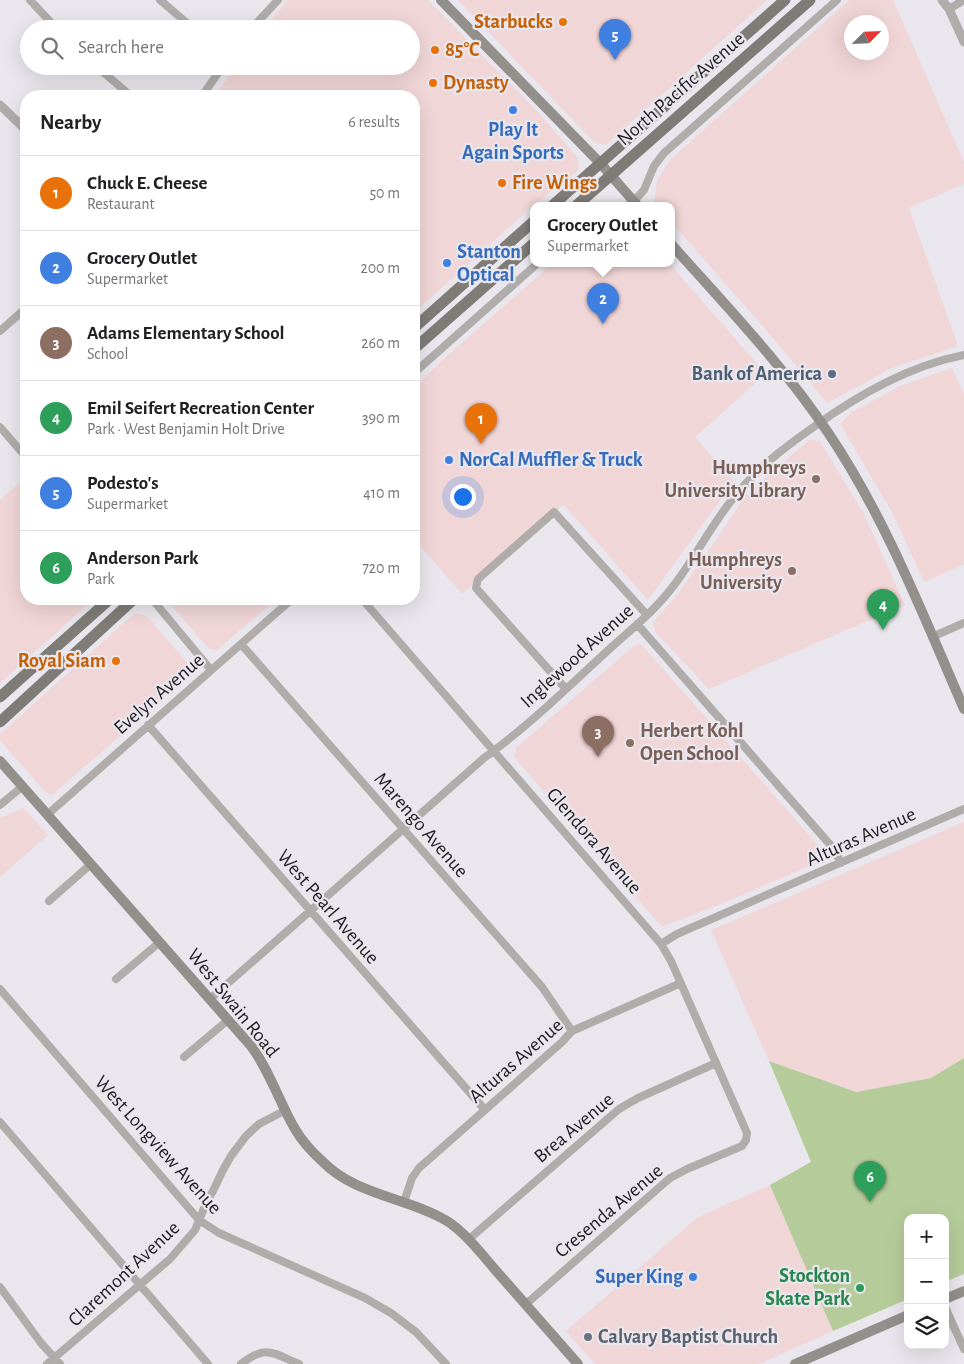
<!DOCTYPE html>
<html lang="en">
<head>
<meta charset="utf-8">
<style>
	body { margin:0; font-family:"Alegreya Sans",sans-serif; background:#f2f2f2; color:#202124 }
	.controls { position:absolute; right:15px; bottom:15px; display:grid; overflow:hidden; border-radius:10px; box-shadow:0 5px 20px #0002 }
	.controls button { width:45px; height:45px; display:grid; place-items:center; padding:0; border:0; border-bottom:1px solid #e0e0e0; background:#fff; color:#202124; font:25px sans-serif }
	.compass { position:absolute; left:844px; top:15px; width:45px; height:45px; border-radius:50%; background:#fff; box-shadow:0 5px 20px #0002; rotate:66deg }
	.you { position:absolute; left:462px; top:496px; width:18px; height:18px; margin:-12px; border:4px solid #fff; border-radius:50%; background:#1a73e8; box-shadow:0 0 0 8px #1a73e833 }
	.badge { display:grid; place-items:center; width:32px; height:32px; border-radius:50%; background:#158360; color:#fff; font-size:16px; font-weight:700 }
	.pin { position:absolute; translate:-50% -41px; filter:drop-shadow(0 1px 2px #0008) }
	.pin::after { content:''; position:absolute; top:26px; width:18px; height:15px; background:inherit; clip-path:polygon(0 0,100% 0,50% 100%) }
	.popup { position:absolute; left:530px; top:202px; width:145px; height:65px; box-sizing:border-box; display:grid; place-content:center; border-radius:10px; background:#fff; filter:drop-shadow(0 1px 4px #0005); font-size:16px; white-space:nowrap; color:#757577 }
	.popup b { font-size:19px; color:#202124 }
	.popup::after { content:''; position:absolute; left:50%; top:100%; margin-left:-10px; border:10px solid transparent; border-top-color:#fff }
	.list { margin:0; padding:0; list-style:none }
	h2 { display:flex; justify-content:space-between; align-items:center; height:65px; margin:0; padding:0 20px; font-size:21px }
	h2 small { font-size:16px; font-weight:400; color:#757577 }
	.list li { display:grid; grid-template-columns:32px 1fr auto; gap:15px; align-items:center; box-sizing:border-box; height:75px; padding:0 20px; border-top:1px solid #e0e0e0 }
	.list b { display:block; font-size:19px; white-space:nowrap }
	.list p { margin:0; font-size:16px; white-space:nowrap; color:#757577 }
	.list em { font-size:16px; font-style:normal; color:#757577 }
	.icon { flex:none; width:28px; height:28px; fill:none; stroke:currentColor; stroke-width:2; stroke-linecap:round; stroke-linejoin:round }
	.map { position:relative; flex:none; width:964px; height:1364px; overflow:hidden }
	.search { position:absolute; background:#fff; box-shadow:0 5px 20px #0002; left:20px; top:20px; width:400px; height:55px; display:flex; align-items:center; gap:12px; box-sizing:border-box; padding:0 18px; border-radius:28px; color:#757577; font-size:19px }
	.panel { position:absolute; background:#fff; box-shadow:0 5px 20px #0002; left:20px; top:90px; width:400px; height:515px; border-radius:20px }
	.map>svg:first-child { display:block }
	.commercial { fill:#f1d6d7; fill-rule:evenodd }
	.education { fill:#f1d6d8 }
	.green { fill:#b5cc9a }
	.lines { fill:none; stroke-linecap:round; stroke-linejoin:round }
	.minor { stroke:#afacaa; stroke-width:8 }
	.tertiary { stroke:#afacaa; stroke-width:9 }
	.secondary { stroke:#93908c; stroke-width:10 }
	.primary { stroke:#7f7b76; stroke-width:11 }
	.food-dot { fill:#e8710a; stroke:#e9e6ed; stroke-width:2 }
	.shop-dot { fill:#3f7fe0; stroke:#e9e6ed; stroke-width:2 }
	.service-dot { fill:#5c6f8a; stroke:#e9e6ed; stroke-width:2 }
	.education-dot { fill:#8d6e63; stroke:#e9e6ed; stroke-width:2 }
	.leisure-dot { fill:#2e9e5b; stroke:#e9e6ed; stroke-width:2 }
	.worship-dot { fill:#6b7280; stroke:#e9e6ed; stroke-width:2 }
	.labels { text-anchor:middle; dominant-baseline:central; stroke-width:4.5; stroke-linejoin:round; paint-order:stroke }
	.food-label { font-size:20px; font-weight:bold; fill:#c56008; stroke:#e9e6ed; text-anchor:start }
	.street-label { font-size:20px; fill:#1e1c1f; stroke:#e9e6ed }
	.shop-label { font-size:20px; font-weight:bold; fill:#366cbe; stroke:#e9e6ed; text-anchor:start }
	.service-label { font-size:20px; font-weight:bold; fill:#4e5e75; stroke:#e9e6ed; text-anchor:end }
	.education-label { font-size:20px; font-weight:bold; fill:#785e54; stroke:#e9e6ed; text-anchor:end }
	.leisure-label { font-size:20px; font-weight:bold; fill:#27864d; stroke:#e9e6ed; text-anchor:end }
	.worship-label { font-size:20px; font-weight:bold; fill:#5b616d; stroke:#e9e6ed; text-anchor:start }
</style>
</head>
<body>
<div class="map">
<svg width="964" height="1364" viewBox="0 0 964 1364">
	<rect width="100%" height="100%" fill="#e9e6ed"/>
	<path class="commercial" d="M288,0H428L535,109L578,158L579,170L534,205L414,313V96H214L236,66H411V29H264Z
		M458,0H767L606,145L594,142Z
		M849,0H893L964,162V184L909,208L958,346L892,368L827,403L773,338L672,223V205H656L654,202L657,181L670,160ZM852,22H882V52H852Z
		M553,263H669L766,374L695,437L734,481L648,600L564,505L462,594L414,539V509L416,492L414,489V389L439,363Z
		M952,368L964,394V564L924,582L892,512L840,424L852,412L900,386Z
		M26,477V599H94L0,683V500Z
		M166,599H276L217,650L209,649Z
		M135,613L147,616L190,666V675L52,795L46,793L0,740V734Z
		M23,808L48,835L0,877V818Z
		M770,1185L833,1331L759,1364H595L566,1331L698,1217Z"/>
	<path class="education" d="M809,440L820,441L864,514L905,605L709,689L655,632L653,622L677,595L711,547L746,495Z
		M636,644L642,645L823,851L821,861L726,902L662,927L514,757L516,748Z
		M964,822V1058L931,1078L856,1092L769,1061L711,930Z"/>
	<path class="green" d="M964,1058V1274L945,1282V1218H908V1299L833,1331L770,1185L811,1162L769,1061L856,1092L931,1078Z"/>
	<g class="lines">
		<path class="minor" d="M30,0L57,29
			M160,0L194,29
			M949,9L964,0
			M251,29L278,0
			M96,66L131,96
			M202,96L223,66
			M628,205L634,201L644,190L654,166L664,153L837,0
			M0,331L26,308
			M414,373L538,263
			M0,427L26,457
			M152,599L211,670
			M362,599L661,944L671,961L747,1133L746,1140L742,1146L687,1169L670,1178L526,1304
			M637,624L833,848L841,863
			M932,637L964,623
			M241,644L542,987L572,1031
			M566,689L476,588L478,579L554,512L647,615
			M148,725L485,1110
			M0,805L23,786
			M48,814L292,599
			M49,901L91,864
			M661,944L677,934L964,809
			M116,979L160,942
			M0,989L199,1220L219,1233L365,1298L391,1313L416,1332L446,1364
			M210,999L484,758C527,727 565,690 604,654C622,637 643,621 659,603C688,572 705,534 731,501C756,469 782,449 815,426C860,394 909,366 964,355
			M184,1057L228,1020
			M0,1122L208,1364
			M404,1202L412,1178L419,1168L562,1042L572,1031L681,983
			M468,1240L619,1109L638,1098L716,1063
			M0,1287L41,1343L60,1364
			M945,1307L964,1349
			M47,1364L170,1259L195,1230L207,1201L213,1191L223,1170L231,1156L246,1136L259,1124L286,1110
			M241,1364C267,1344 272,1353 299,1364"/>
		<path class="tertiary" d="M942,0L949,9L964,42
			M0,105L26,130"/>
		<path class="secondary" d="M441,0L601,164L637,205
			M672,245C726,306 784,366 829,434C886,519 923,615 964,709
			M0,761L251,1046C270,1071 279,1102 295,1129C302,1141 312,1152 322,1161C356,1196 407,1197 447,1221C465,1232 484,1257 498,1273C524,1303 551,1333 578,1364
			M945,1299L964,1291
			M795,1364L908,1315"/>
		<path class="primary" d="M553,205L785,0
			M577,205L810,0
			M414,328L534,221
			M414,349L534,243
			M0,697L110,599
			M0,722L134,599"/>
	</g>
	<g class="food-dot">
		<circle cx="563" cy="22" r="5"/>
		<circle cx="435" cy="50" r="5"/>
		<circle cx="433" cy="83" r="5"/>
		<circle cx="502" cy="183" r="5"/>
		<circle cx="116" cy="661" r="5"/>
	</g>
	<g class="shop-dot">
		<circle cx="513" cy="110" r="5"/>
		<circle cx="447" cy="263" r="5"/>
		<circle cx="449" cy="460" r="5"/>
		<circle cx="693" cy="1277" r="5"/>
	</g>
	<circle class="service-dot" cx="832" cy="374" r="5"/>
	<g class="education-dot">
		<circle cx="816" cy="479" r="5"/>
		<circle cx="792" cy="571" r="5"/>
		<circle cx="630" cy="743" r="5"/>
	</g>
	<circle class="leisure-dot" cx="860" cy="1288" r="5"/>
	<circle class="worship-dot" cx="588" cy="1337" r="5"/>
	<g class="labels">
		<g class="food-label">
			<text x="553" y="22" text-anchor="end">Starbucks</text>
			<text x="445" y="50">85°C</text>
			<text x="443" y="83">Dynasty</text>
			<text x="512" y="183">Fire Wings</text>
			<text x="106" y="661" text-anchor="end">Royal Siam</text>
		</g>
		<g class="street-label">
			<text transform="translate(681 89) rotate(-41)">North Pacific Avenue</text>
			<text transform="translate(577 656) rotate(-42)">Inglewood Avenue</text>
			<text transform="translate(159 694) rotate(-41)">Evelyn Avenue</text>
			<text transform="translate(421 825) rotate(49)">Marengo Avenue</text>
			<text transform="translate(861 837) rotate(-24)">Alturas Avenue</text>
			<text transform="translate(594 841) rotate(49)">Glendora Avenue</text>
			<text transform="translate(328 907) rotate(49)">West Pearl Avenue</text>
			<text transform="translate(233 1003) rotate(51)">West Swain Road</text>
			<text transform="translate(516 1061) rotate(-41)">Alturas Avenue</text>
			<text transform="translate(574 1128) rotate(-40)">Brea Avenue</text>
			<text transform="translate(158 1145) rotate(48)">West Longview Avenue</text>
			<text transform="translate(609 1211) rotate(-40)">Cresenda Avenue</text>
			<text transform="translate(124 1274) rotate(-43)">Claremont Avenue</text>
		</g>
		<g class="shop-label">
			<text x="513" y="130" text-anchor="middle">Play It<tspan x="513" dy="23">Again Sports</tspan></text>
			<text x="457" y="252">Stanton<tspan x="457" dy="23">Optical</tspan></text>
			<text x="459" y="460">NorCal Muffler &amp; Truck</text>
			<text x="683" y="1277" text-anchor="end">Super King</text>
		</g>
		<g class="service-label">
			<text x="822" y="374">Bank of America</text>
		</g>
		<g class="education-label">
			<text x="806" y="468">Humphreys<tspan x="806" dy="23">University Library</tspan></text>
			<text x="782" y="560">Humphreys<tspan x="782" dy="23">University</tspan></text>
			<text x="640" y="731" text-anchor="start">Herbert Kohl<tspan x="640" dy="23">Open School</tspan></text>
		</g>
		<g class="leisure-label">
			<text x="850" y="1276">Stockton<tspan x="850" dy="23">Skate Park</tspan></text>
		</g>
		<g class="worship-label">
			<text x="598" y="1337">Calvary Baptist Church</text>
		</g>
	</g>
</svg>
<div class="controls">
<button>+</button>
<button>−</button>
<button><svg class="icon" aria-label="layers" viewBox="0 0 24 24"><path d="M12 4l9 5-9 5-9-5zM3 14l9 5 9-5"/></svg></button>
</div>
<svg class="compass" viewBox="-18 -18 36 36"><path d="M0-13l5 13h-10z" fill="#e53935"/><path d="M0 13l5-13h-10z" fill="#757577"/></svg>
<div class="you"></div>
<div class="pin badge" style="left:481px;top:444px;background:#e8710a">1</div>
<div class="pin badge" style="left:603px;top:324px;background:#3f7fe0">2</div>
<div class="popup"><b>Grocery Outlet</b>Supermarket</div>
<div class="pin badge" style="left:598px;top:757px;background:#8d6e63">3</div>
<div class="pin badge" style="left:883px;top:630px;background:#2e9e5b">4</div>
<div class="pin badge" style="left:615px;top:60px;background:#3f7fe0">5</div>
<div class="pin badge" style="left:870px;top:1202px;background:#2e9e5b">6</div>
<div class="search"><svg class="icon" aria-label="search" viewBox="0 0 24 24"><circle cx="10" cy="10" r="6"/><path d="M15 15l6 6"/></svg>Search here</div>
<section class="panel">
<h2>Nearby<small>6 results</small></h2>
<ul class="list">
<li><span class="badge" style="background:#e8710a">1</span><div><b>Chuck E. Cheese</b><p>Restaurant</p></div><em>50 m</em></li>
<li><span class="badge" style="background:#3f7fe0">2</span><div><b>Grocery Outlet</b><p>Supermarket</p></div><em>200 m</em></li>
<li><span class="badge" style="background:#8d6e63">3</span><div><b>Adams Elementary School</b><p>School</p></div><em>260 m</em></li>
<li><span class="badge" style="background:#2e9e5b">4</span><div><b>Emil Seifert Recreation Center</b><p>Park · West Benjamin Holt Drive</p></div><em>390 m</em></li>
<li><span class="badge" style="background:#3f7fe0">5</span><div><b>Podesto's</b><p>Supermarket</p></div><em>410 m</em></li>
<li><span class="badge" style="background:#2e9e5b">6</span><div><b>Anderson Park</b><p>Park</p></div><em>720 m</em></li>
</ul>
</section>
</div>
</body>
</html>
